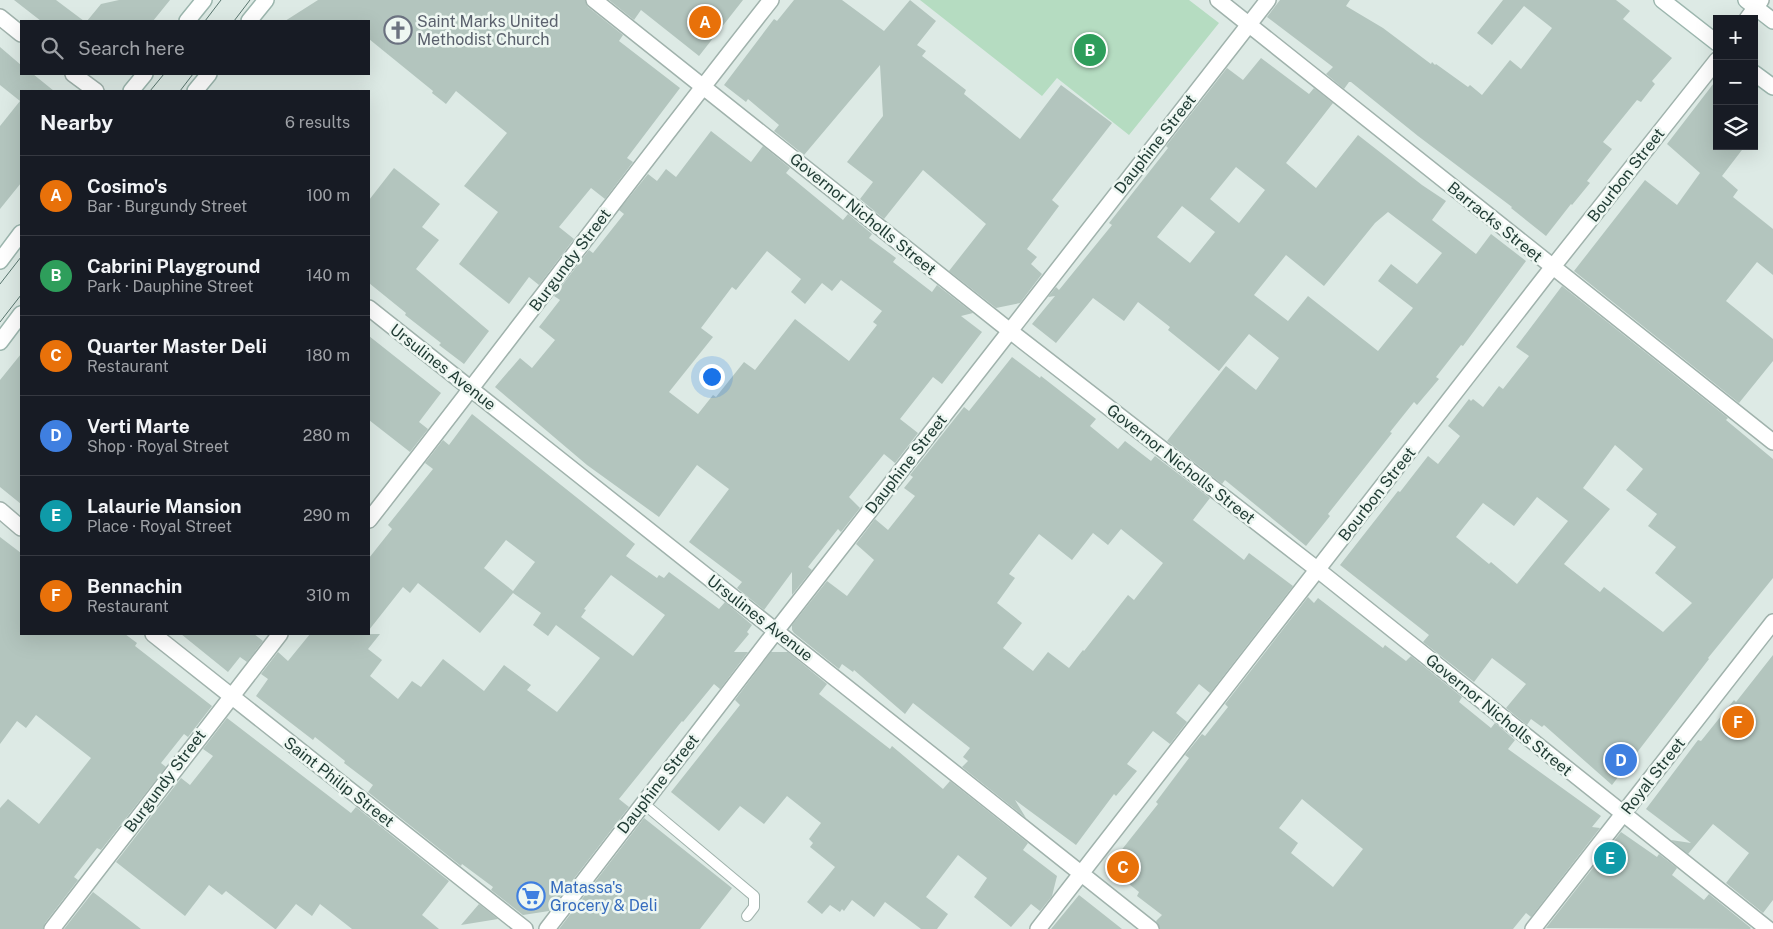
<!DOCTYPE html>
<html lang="en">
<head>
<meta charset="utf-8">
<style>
	body { margin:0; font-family:"Public Sans",sans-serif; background:#242831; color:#f1f3f6 }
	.controls { position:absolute; right:15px; top:15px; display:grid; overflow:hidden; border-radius:0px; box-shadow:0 5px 20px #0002 }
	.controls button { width:45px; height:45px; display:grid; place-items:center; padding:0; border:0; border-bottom:1px solid #363941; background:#171b24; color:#f1f3f6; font:25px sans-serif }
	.you { position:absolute; left:711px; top:376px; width:18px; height:18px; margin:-12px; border:4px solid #fff; border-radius:50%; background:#1a73e8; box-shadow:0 0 0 8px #1a73e833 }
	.badge { display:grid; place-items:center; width:32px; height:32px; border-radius:50%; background:#0f766e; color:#fff; font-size:16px; font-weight:700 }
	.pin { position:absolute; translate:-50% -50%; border:2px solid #fff; box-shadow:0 1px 5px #0006 }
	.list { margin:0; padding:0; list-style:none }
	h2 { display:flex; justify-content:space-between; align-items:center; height:65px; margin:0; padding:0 20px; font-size:21px }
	h2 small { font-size:16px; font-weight:400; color:#9ea1a6 }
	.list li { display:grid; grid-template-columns:32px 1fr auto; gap:15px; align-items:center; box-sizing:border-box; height:80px; padding:0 20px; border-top:1px solid #363941 }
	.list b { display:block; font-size:19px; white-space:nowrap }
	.list p { margin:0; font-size:16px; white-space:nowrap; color:#9ea1a6 }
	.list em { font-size:16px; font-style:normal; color:#9ea1a6 }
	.icon { flex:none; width:28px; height:28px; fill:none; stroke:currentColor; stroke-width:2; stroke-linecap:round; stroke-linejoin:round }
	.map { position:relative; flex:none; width:1773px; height:929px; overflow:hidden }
	.search { position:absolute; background:#171b24; box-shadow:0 5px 20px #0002; left:20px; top:20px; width:350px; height:55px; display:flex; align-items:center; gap:12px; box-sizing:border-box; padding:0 18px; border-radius:0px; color:#9ea1a6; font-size:19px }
	.panel { position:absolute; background:#171b24; box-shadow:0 5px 20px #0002; left:20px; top:90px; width:350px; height:545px; border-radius:0px }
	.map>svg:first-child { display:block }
	.green { fill:#b5dcc1 }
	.building { fill:#b3c5be; fill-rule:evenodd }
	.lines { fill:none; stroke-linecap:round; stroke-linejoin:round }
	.lane-casing { stroke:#a0b2ac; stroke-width:12 }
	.street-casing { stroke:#a0b2ac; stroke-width:18 }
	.secondary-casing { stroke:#9cb6ae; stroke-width:18 }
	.lane { stroke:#fff; stroke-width:10 }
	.street { stroke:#fff; stroke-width:15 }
	.secondary { stroke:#fff; stroke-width:15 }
	.tram { stroke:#59766f; stroke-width:1 }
	.labels { text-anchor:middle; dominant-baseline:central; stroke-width:5; stroke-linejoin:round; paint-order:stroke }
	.worship-label { font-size:16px; fill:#5b616d; stroke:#eef7f2; text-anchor:start }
	.street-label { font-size:16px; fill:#1f3a33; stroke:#eef7f2 }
	.shop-label { font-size:16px; fill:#366cbe; stroke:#eef7f2; text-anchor:start }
</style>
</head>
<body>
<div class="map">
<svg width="1773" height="929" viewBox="0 0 1773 929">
	<rect width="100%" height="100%" fill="#ddeae5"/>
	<path class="green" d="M920,0H1189L1219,23L1129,135L1057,78L1042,96Z"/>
	<path class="building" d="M14,0H56L84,21H41Z
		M119,0H170L153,21H87L101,4Z
		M318,0H585L588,7L623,35L619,41L680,88L627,158L633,162L605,199L591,188L559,227L574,239L539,285L529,277L509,304L459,264L498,212L464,186L507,133L456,91L446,104L432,93L433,91L369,39V21H285Z
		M609,0H743L699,56L641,10L634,20Z
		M794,0H842L884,31L910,0L936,21L917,45L926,51L922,56L966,90L964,94L1020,139L1061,85L1112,123L1052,200L1059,206L1027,249L1037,257L1031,264L1042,274L1020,303L996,308L949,271L986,224L923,170L884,219L860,199L873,182L847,162L883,116L880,65L804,155L774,131L779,125L748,99L746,102L724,85L774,19L777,21Z
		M1280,0H1350L1346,6L1383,28L1431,64L1432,62L1435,65L1436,64L1468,87L1470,85L1482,95L1510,60L1521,69L1552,28L1524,6L1492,45L1477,33L1503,0H1616L1630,11L1623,19L1672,58L1652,81L1655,84L1641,102L1637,100L1603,142L1612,149L1587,181L1590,183L1572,205L1571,204L1546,236L1511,208L1512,207L1418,136L1351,82H1349L1344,89L1326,74L1333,67L1267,17Z
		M0,47L21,65V74H33L54,91H21V183L0,209V126L20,101L0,85Z
		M1261,58L1309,94L1314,88L1333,103L1286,163L1316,188L1358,135L1422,185L1446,201L1432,220L1476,254L1491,234L1526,261L1463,346L1461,345L1436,377L1439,379L1417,405L1414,402L1390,432L1392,433L1328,514L1330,516L1306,546L1225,480L1222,484L1167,441L1226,366L1256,390L1279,358L1249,334L1219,371L1168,330L1170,327L1138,302L1124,321L1093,298L1056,343L1032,324L1055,296L1048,297L1056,287L1059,290L1112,225L1109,223L1168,148L1166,146L1227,68L1243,80ZM1236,167L1265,190L1239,223L1210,199ZM1182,206L1215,232L1190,263L1157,237ZM1388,212L1442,253L1417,284L1391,264L1378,281L1413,308L1378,351L1308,296L1288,321L1254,295L1286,255L1324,286L1375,223Z
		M1717,79V146H1745L1722,176L1738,190L1733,197L1773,229V275L1757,262L1726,301L1773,339V361L1739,403L1574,271L1645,180L1677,205L1700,173L1667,144Z
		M711,131L751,162L763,146L790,168L786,173L843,220L848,214L872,234L869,238L896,258L893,262L932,292L937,285L973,313L961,316L982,332L942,384L933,377L900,419L918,433L895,463L884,454L849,497L860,508L841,532L838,529L808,567L812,570L792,595V572L764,610L737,588L742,582L689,542L729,489L697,465L659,517L587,465L495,387L520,358L532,368L555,340L539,327L560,300L554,296L589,250L593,253L624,214L619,210L648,174L657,181L666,169L676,177ZM767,251L801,279L791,292L805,304L822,283L832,291L841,280L882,311L873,322L877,325L849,361L795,319L755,370L744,362L716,397L713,395L698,414L669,392L713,337L701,328L732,287L736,290Z
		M394,168L440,204L422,227L439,240L416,269L489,331L464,364L439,345L441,343L405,315L406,313L369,283V200Z
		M1562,286L1728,418L1726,420L1773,459V578L1708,658L1709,659L1612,785L1544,725L1542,727L1531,719L1527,725L1506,708L1526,684L1492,658L1474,682L1423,642L1429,635L1340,565L1398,491L1400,492L1428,456L1438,464L1460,436L1448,426L1469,399L1471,401L1473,399L1483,407L1499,386L1503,389L1529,356L1516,347ZM1615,445L1643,469L1626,490L1657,514L1648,526L1676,547L1655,573L1692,603L1663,632L1604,587L1600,592L1564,564L1610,509L1583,488ZM1537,497L1568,521L1517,584L1491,562L1489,564L1456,537L1483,503L1514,526Z
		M369,336L441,393L419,422L428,429L410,452L369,420Z
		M21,354V504L0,487V380Z
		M1012,357L1040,378L1041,376L1096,419L1090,426L1118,449L1125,441L1151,461L1155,456L1210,498L1193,520L1244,560L1249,553L1293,586L1210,693L1199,684L1176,713L1187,722L1170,744L1153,731L1127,764L1137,771L1116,796L1114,794L1076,845L1015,800L1026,818L962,767L968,761L963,757L970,748L913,703L905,714L854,670L853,672L842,664L839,669L794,633L792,630V625L827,581L847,596L874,560L856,544L875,519L888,530L915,496L904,488L913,477L910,475L964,407L969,411ZM1121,529L1163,563L1134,600L1128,595L1084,651L1083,650L1069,668L1048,652L1033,671L1003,648L1022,623L997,603L1015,578L1009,574L1039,534L1072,560L1093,533L1108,545Z
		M472,414L635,544L626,556L657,578L659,575L664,578L669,572L719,609L725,602L752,625L747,632L749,634L734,652H748L720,689L714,684L683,722L682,721L619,799L629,807L549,911L523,915L491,890L493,887L462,864L461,866L368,792L373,785L344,763L345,761L315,737L313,740L256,696L268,679L261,674L278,652L288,661L310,634H380L368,649L382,660L370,676L398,699L412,681L421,687L443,659L484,691L504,665L531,685L527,690L557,712L582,681L600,658L556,625L548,636L533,625L541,613L513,593L480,633L418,583L410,593L403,587L369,630V558L392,529L388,525L433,469L425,463L443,440L449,445ZM506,540L535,562L513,591L484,568ZM611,575L665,615L633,656L581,617L586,610L584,609Z
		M0,537L21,553V634H125L137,643L135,646L212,706L188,737L184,734L161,763L166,767L101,850L97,848L74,877L78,880L45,923L43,929H0V808L8,799L39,824L91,758L36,715L26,728L17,721L0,744Z
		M1308,597L1314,603L1318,598L1383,648L1385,645L1406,661L1411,656L1462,697L1459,702L1491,728L1495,723L1515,740L1508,749L1601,816L1592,827L1600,828L1531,917L1526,913L1513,929H1160L1156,921L1162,915L1137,896L1139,892L1108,867L1158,804L1156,802L1189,758L1185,755L1202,734L1205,736L1228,707L1225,704ZM1302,799L1363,849L1333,887L1291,853L1298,843L1279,828Z
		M181,634H254L263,641L247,662L240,657L228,672Z
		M771,652H788L827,684L819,694L890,749L892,746L943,789L950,781L1028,843L1023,850L1057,876L1052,896L1040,911L1031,904L1011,927L974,897L987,878L958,855L926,897L948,914L937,929H921L885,902L874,917L852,900L844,911L842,909L840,912L830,905L822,914L807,902L835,867L810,847L813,843L809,839L821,823L787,796L764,824L740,806L719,831L671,792L740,705L735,700Z
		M1773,655V900L1763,913L1726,883L1749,853L1713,824L1688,854L1671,840L1691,843L1646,809L1698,740L1701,741L1734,700L1736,702Z
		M227,718L351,813L356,807L449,881L422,915L439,929H352L320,904L312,916L296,904L276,929H275L226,891L222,895L209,885L185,916L116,862L181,778L190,785L213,756L203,749Z
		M644,818L732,888L700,929H559Z
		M1621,832L1657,857L1659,854L1677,868L1672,875L1704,900L1709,894L1751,928L1750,929L1546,928Z
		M93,892L141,929H64Z
		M1079,895L1122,929H1051Z
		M479,904L498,919L461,925Z"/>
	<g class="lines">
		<g class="lane-casing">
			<path id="lane" d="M643,803L754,896V907L747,916"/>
		</g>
		<g class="street-casing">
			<path id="street" d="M594,0L1010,331L1318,570L1768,929
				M1218,0L1773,442
				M0,17L21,34
				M1747,19L1761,0
				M73,74L96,91
				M369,308L1151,929
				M0,510L21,528
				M369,520C504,348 635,172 771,0
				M153,634L525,929
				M52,929L280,634
				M547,929L776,631L1268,0
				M1038,929L1544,278L1717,60
				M1533,929L1773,622"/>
		</g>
		<g class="secondary-casing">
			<path id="secondary" d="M1662,0L1717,43
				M1746,0L1773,21
				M187,21L204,0
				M249,21L266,0
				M1754,73L1773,87
				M131,91L145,74
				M195,91L209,74
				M0,261L21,233
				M0,342L21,314"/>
		</g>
		<use href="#lane" class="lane"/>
		<use href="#street" class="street"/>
		<use href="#secondary" class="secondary"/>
		<path class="tram" d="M205,21L221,0
			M234,21L250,0
			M150,91L164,74
			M180,91L193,74
			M0,284L21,257
			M0,322L21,295"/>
	</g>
	<defs>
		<g id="church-ring" transform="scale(1.4375)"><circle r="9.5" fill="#eef7f2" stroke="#6b7280" stroke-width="1.5"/><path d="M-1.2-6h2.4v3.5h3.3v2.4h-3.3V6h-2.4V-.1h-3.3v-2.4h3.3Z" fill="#6b7280"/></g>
		<g id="supermarket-ring" transform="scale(1.4375)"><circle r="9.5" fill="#eef7f2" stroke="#3f7fe0" stroke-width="1.5"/><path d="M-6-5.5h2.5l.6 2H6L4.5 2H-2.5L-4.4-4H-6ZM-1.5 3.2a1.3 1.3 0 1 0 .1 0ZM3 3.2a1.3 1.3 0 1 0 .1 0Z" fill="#3f7fe0"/></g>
	</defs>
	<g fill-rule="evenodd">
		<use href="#church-ring" x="398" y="30"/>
		<use href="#supermarket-ring" x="531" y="896"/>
	</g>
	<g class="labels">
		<g class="worship-label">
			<text x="417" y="21">Saint Marks United<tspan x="417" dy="18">Methodist Church</tspan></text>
		</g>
		<g class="street-label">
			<text transform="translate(1155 144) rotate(-52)">Dauphine Street</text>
			<text transform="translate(1626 175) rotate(-52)">Bourbon Street</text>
			<text transform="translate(863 214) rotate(39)">Governor Nicholls Street</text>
			<text transform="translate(1495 222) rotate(39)">Barracks Street</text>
			<text transform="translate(570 260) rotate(-53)">Burgundy Street</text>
			<text transform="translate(443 367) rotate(38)">Ursulines Avenue</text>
			<text transform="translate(906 464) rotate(-52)">Dauphine Street</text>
			<text transform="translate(1181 464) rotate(38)">Governor Nicholls Street</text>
			<text transform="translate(1377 494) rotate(-52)">Bourbon Street</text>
			<text transform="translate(760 618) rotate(38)">Ursulines Avenue</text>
			<text transform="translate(1499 715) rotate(39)">Governor Nicholls Street</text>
			<text transform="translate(1653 776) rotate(-52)">Royal Street</text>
			<text transform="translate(165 781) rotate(-53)">Burgundy Street</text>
			<text transform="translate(339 782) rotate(38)">Saint Philip Street</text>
			<text transform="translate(658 784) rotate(-52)">Dauphine Street</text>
		</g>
		<g class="shop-label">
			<text x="550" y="887">Matassa's<tspan x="550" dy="18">Grocery &amp; Deli</tspan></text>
		</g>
	</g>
</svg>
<div class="controls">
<button>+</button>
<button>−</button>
<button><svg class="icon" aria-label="layers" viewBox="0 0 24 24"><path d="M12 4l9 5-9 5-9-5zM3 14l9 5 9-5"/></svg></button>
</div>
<div class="you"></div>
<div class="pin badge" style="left:705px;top:22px;background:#e8710a">A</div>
<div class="pin badge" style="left:1090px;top:50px;background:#2e9e5b">B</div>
<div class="pin badge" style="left:1123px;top:867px;background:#e8710a">C</div>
<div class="pin badge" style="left:1621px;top:760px;background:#3f7fe0">D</div>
<div class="pin badge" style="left:1610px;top:858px;background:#0f9aa8">E</div>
<div class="pin badge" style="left:1738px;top:722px;background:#e8710a">F</div>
<div class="search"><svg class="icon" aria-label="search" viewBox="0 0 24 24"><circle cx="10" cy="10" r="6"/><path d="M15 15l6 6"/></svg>Search here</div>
<section class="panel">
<h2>Nearby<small>6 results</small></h2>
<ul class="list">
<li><span class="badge" style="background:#e8710a">A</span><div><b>Cosimo's</b><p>Bar · Burgundy Street</p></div><em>100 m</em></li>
<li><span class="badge" style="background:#2e9e5b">B</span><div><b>Cabrini Playground</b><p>Park · Dauphine Street</p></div><em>140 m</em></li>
<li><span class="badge" style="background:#e8710a">C</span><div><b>Quarter Master Deli</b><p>Restaurant</p></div><em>180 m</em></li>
<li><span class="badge" style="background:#3f7fe0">D</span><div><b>Verti Marte</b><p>Shop · Royal Street</p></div><em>280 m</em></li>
<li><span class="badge" style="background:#0f9aa8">E</span><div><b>Lalaurie Mansion</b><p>Place · Royal Street</p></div><em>290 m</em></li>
<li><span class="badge" style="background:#e8710a">F</span><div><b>Bennachin</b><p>Restaurant</p></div><em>310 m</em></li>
</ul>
</section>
</div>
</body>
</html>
